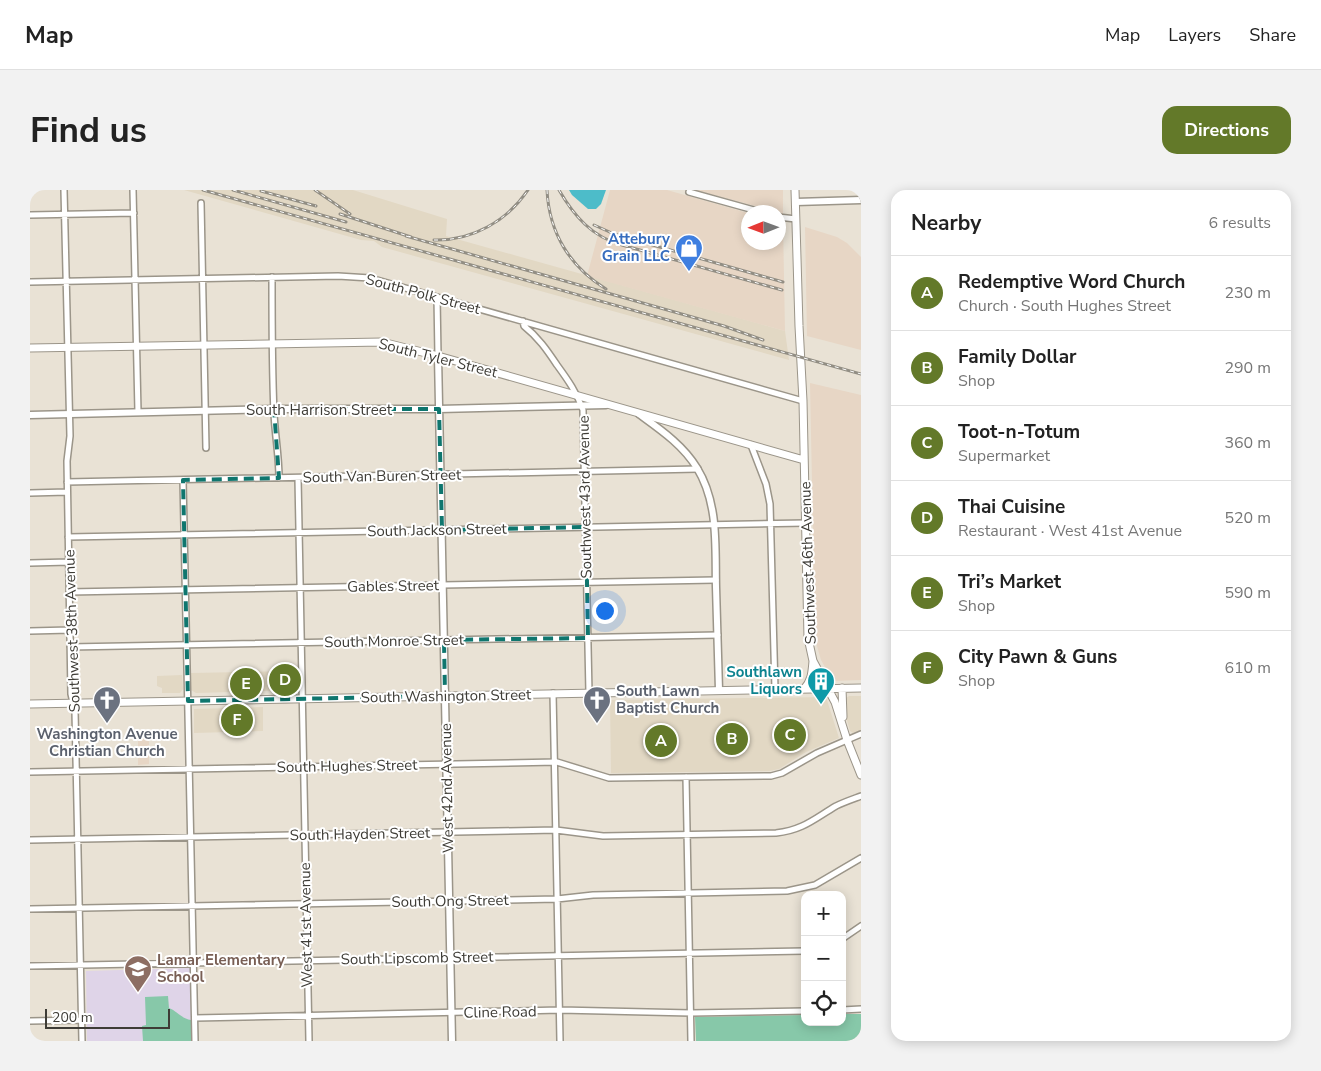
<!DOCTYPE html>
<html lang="en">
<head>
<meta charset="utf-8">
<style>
	body { margin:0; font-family:"Nunito Sans",sans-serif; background:#f2f2f2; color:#222 }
	.controls { position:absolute; right:15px; bottom:15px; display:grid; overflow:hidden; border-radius:10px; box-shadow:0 2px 12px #0003 }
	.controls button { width:45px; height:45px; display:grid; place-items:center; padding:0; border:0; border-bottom:1px solid #e0e0e0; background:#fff; color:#222; font:25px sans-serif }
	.compass { position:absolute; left:711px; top:15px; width:45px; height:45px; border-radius:50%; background:#fff; box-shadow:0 2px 12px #0003; rotate:269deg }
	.scale { position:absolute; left:15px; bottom:12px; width:125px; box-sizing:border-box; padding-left:5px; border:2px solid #3e3c36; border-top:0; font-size:14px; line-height:18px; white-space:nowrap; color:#3e3c36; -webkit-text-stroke:4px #fff; paint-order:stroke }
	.you { position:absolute; left:574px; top:420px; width:18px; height:18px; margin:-12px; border:4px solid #fff; border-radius:50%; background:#1a73e8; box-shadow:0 0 0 8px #1a73e833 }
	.badge { display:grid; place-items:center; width:32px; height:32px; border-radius:50%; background:#637929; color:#fff; font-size:16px; font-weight:700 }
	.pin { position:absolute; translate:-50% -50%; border:2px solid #fff; box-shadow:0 1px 5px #0006 }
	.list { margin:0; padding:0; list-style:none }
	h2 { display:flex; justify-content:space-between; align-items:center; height:65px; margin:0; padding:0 20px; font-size:21px }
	h2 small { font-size:16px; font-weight:400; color:#767676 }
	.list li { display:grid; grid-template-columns:32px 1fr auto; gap:15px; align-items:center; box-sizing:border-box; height:75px; padding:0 20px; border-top:1px solid #e0e0e0 }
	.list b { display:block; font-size:19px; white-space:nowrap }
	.list p { margin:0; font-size:16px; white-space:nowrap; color:#767676 }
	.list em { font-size:16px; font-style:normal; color:#767676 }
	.icon { flex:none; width:28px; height:28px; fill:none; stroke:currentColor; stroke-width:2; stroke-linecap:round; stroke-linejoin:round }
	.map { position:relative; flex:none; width:831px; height:851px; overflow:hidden; border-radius:15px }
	header { display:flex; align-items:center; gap:30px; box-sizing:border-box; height:70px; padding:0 25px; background:#fff; border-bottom:1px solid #e0e0e0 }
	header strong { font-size:24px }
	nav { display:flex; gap:28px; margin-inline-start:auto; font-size:18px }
	.intro { display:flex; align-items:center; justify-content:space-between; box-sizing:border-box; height:120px; padding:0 30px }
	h1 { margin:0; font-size:35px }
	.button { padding:12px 22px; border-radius:15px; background:#637929; color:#fff; font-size:18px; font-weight:700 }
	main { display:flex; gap:30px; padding:0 30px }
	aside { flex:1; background:#fff; border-radius:15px; box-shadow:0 2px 12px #0003 }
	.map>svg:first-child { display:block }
	.built { fill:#e2d8c4 }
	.industrial { fill:#e7d6c5 }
	.education { fill:#dfd4e8 }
	.green { fill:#87c8a9 }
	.water { fill:#4dbcc9 }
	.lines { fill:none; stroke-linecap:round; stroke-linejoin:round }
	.minor-casing { stroke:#9b9589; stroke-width:8 }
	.tertiary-casing { stroke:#9b9589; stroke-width:9 }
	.secondary-casing { stroke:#9b9589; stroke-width:9 }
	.minor { stroke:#fff; stroke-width:5 }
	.tertiary { stroke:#fff; stroke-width:6 }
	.secondary { stroke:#fff; stroke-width:7 }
	.rail-casing { stroke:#928e84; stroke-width:3 }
	.rail { stroke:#fff; stroke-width:1; stroke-dasharray:4; stroke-linecap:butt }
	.marked { fill:none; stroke:#0f766e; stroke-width:4; stroke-dasharray:10 6; stroke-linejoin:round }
	.labels { text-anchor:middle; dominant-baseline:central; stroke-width:4; stroke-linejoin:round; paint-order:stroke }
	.shop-label { font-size:15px; font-weight:bold; fill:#366cbe; stroke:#fff; text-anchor:end }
	.street-label { font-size:15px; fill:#3e3c36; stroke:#fff }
	.culture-label { font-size:15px; font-weight:bold; fill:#0d838f; stroke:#fff; text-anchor:end }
	.worship-label { font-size:15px; font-weight:bold; fill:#5b616d; stroke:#fff; text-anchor:start }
	.education-label { font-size:15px; font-weight:bold; fill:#785e54; stroke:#fff; text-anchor:start }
</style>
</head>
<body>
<header>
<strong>Map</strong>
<nav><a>Map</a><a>Layers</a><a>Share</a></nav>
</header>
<div class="intro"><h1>Find us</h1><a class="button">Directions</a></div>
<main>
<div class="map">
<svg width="831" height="851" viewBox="0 0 831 851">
	<rect width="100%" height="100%" fill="#e9e2d5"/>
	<path class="built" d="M154,0H323L417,29L416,46L755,141L759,170L352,57L344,51L331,50Z
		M266,481L267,498L265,500L166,503L161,500V483Z
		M152,485L153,499L150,503H132V498L127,496V486Z
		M819,506H831V541L823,543L820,541L816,527V508Z
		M796,507L809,548L776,562L749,579L739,581L581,583L580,510Z
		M233,517V541L164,543V519Z"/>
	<path class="industrial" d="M580,0H637L718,23V52H748L749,32L753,33L755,141L557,86Z
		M665,0H753V25L748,22Z
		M775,37L807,47L817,53L831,67V160L777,146Z
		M780,193L831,205V490L803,491L791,470L787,456L785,445Z
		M108,548H119V574L108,575Z"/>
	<path class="education" d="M160,778L162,851H57L56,781Z"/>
	<path class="green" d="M138,806L139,818C147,821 152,829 161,830L162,851H113L112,836L116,835L115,807Z
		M812,824H831V851H666L665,827L775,825V832H812Z"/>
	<path class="water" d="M539,0H576L571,14L566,19H558L542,5Z"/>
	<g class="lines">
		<g class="minor-casing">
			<path id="minor" d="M34,0L40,246L37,271L41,504L45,521L52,851
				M103,0L108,222
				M659,2L731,22
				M171,13L176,258
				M0,25L104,23
				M748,27L766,29
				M242,87C242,132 242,178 244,223C245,245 249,266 249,288
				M0,92L308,86L340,88L773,211
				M407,107L408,166
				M493,131L494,136C508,147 517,160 527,175C538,190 547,203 553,220L559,503
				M721,255L736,294L740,314L745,499
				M268,288L279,851
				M153,290L165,851
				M37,292L668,279
				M0,303L37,302
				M38,347L776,333
				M0,373L39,372
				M39,402L686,390
				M0,441L40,440
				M40,457L688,445
				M523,503L530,851
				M0,582L527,572L579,588L741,586L752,583L787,563L831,544
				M656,587L661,851
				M0,650L526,640L573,646L746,643C773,640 784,629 806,616C814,612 823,609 831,606
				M0,719L527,709L563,705L757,701L785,695L831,668
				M812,749L831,736
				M0,776L775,761
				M812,820L831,819
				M165,828L530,820L661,823L775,821
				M0,831L51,830"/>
		</g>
		<g class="tertiary-casing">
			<path id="tertiary" d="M766,12L831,10
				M408,166L422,851
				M609,224C631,240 653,255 667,278C689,314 685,357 686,397C687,431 688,466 689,500
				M0,225L244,219H409L576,215"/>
		</g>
		<g class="secondary-casing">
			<path id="secondary" d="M765,0L769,136L773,211L778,448L783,471L805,512L817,550L831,585
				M0,158L352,152L408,166L774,270
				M812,498L813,527
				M774,499C782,490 782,482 783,471
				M0,514L831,498"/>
		</g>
		<use href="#minor" class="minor"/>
		<use href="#tertiary" class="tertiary"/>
		<use href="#secondary" class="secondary"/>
		<g class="rail-casing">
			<path id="rail" d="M173,0L831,184
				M203,0L316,32
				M285,0L320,24
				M517,0C519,43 540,77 576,99
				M529,0C544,26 562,47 592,55L752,100
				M231,1L286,16
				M310,24L381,47
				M564,35L584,44L753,92
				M376,46L694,136L733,150
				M404,50C442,51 477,31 498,0"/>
		</g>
		<use href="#rail" class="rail"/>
	</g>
	<path class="marked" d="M244,219H409L412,340L556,337L558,448L414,450L415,506L158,511L153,290L249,288Z"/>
	<defs>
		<g id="shop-pin" transform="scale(1.4375)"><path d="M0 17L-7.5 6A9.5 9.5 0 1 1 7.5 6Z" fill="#3f7fe0" stroke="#fff"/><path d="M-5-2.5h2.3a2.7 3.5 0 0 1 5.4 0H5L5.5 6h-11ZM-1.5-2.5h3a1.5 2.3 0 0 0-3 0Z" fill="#fff"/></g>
		<g id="building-pin" transform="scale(1.4375)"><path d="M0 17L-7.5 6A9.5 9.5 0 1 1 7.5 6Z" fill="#0f9aa8" stroke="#fff"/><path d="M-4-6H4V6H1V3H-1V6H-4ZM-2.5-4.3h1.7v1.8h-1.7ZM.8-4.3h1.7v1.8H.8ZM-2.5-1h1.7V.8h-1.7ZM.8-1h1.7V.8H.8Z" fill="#fff"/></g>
		<g id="church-pin" transform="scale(1.4375)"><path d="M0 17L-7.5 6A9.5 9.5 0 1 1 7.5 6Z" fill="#6b7280" stroke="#fff"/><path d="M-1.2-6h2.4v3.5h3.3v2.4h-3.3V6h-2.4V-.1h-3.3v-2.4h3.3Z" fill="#fff"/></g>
		<g id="school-pin" transform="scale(1.4375)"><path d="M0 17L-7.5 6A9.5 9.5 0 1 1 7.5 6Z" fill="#8d6e63" stroke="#fff"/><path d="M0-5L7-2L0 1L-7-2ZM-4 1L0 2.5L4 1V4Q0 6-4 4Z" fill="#fff"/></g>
	</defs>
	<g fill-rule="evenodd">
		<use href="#shop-pin" x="659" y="58"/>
		<use href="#building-pin" x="791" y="491"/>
		<use href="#church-pin" x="77" y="510"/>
		<use href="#church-pin" x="567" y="510"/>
		<use href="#school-pin" x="108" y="779"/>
	</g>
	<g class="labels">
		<g class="shop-label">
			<text x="640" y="49">Attebury<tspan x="640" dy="17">Grain LLC</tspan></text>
		</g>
		<g class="street-label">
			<text transform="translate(393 104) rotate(15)">South Polk Street</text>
			<text transform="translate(408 168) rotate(14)">South Tyler Street</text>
			<text x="289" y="220">South Harrison Street</text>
			<text transform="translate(352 286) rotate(-1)">South Van Buren Street</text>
			<text transform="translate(555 307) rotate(-91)">Southwest 43rd Avenue</text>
			<text transform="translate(407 340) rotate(-1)">South Jackson Street</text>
			<text transform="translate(778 373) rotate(-92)">Southwest 46th Avenue</text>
			<text transform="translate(363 396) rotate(-1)">Gables Street</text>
			<text transform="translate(42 441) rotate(-92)">Southwest 38th Avenue</text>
			<text transform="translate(364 451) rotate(-1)">South Monroe Street</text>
			<text transform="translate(416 506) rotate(-1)">South Washington Street</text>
			<text transform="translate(317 576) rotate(-1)">South Hughes Street</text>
			<text transform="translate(417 598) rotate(-91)">West 42nd Avenue</text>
			<text transform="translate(330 644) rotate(-1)">South Hayden Street</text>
			<text transform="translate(420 711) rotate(-1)">South Ong Street</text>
			<text transform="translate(276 735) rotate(-91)">West 41st Avenue</text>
			<text transform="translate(387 768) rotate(-1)">South Lipscomb Street</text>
			<text transform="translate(470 822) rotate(-1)">Cline Road</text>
		</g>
		<g class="culture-label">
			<text x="772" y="482">Southlawn<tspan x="772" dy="17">Liquors</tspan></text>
		</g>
		<g class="worship-label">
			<text x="586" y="501">South Lawn<tspan x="586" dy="17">Baptist Church</tspan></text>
			<text x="77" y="544" text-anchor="middle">Washington Avenue<tspan x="77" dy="17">Christian Church</tspan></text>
		</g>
		<g class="education-label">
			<text x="127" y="770">Lamar Elementary<tspan x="127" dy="17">School</tspan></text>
		</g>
	</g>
</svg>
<div class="controls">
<button>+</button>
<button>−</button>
<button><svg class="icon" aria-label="locate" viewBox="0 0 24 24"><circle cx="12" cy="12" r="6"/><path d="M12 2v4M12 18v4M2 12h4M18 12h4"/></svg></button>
</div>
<svg class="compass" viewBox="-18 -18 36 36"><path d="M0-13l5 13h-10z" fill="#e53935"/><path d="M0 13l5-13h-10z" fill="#767676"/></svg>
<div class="scale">200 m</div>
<div class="you"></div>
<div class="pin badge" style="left:631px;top:551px">A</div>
<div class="pin badge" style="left:702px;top:549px">B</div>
<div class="pin badge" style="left:760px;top:545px">C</div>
<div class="pin badge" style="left:255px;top:490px">D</div>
<div class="pin badge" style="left:216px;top:494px">E</div>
<div class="pin badge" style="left:207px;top:530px">F</div>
</div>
<aside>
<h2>Nearby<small>6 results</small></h2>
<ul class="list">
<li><span class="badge">A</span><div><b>Redemptive Word Church</b><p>Church · South Hughes Street</p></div><em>230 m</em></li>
<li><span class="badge">B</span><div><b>Family Dollar</b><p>Shop</p></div><em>290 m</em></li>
<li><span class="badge">C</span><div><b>Toot-n-Totum</b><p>Supermarket</p></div><em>360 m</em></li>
<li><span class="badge">D</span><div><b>Thai Cuisine</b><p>Restaurant · West 41st Avenue</p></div><em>520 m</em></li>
<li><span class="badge">E</span><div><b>Tri’s Market</b><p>Shop</p></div><em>590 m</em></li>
<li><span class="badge">F</span><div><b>City Pawn &amp; Guns</b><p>Shop</p></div><em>610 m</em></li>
</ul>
</aside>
</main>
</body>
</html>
